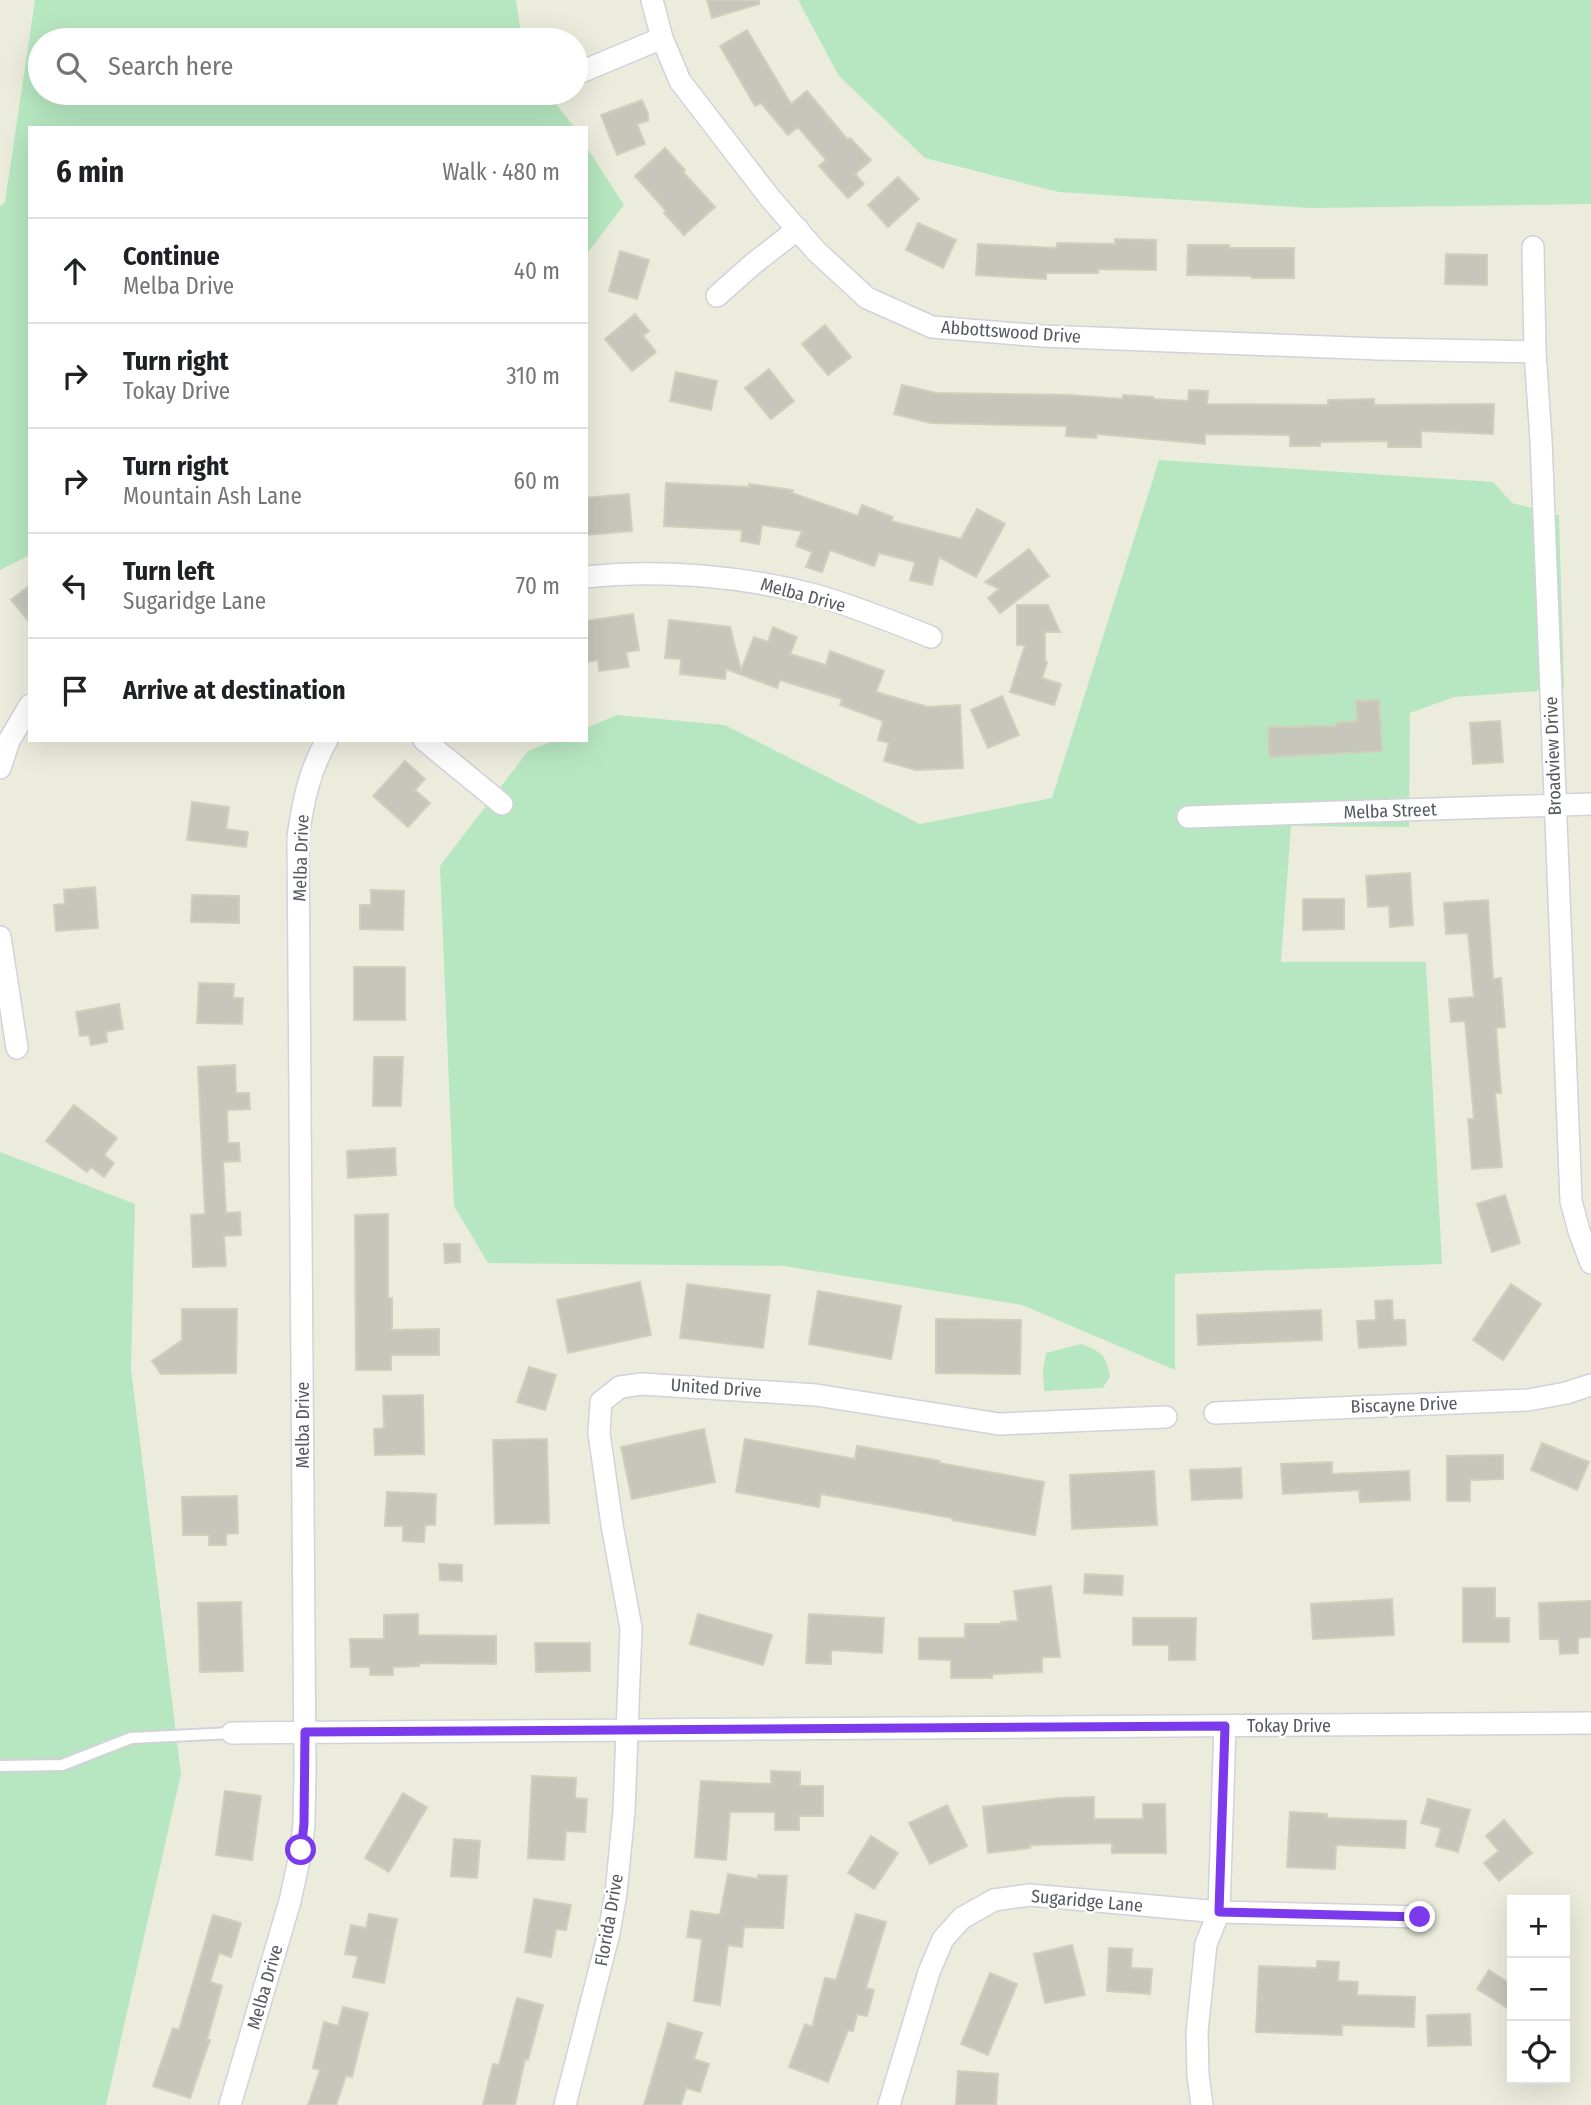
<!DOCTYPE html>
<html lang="en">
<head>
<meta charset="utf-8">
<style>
	body { margin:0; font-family:"Fira Sans Condensed",sans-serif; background:#f2f2f2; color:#202124 }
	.controls { position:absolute; right:21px; bottom:21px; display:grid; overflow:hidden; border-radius:0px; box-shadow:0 7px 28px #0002 }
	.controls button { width:63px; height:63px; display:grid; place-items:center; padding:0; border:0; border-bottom:2px solid #e0e0e0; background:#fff; color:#202124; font:35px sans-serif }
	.stop { position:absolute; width:21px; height:21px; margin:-16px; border:5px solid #7c3aed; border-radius:50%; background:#fff }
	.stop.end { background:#7c3aed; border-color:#fff; box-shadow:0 2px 7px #0008 }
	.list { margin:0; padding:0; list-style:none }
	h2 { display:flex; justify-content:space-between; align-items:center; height:91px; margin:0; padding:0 28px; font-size:30px }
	h2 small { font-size:23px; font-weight:400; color:#757577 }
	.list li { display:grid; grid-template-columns:46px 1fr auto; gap:21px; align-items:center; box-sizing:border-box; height:105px; padding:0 28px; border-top:2px solid #e0e0e0 }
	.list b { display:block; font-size:26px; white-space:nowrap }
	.list p { margin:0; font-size:23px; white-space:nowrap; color:#757577 }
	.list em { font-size:23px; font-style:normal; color:#757577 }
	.icon { flex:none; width:38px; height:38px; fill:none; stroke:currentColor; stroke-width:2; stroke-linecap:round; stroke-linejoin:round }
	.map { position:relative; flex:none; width:1591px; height:2105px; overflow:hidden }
	.search { position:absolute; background:#fff; box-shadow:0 7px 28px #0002; left:28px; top:28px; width:560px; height:77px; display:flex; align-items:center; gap:18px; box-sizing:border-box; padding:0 24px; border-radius:38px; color:#757577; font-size:26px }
	.panel { position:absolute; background:#fff; box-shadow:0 7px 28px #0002; left:28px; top:126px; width:560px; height:616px; border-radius:0px }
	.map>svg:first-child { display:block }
	.green { fill:#b7e7c0 }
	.building { fill:#c7c6bb; stroke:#d1cfbc; stroke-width:2 }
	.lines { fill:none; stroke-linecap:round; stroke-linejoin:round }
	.lane-casing { stroke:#d1d2da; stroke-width:14 }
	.street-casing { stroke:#d1d2da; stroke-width:24 }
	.lane { stroke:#fff; stroke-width:10 }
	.street { stroke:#fff; stroke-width:21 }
	.route { stroke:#7c3aed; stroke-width:9 }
	.labels { text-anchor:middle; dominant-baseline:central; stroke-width:5; stroke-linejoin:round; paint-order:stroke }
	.street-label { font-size:18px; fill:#575961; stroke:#fff }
</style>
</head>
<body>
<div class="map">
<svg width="1591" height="2105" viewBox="0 0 1591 2105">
	<rect width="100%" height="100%" fill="#ececdd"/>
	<path class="green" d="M35,0H516L522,40H40V93H547L575,128H30V555L0,570V206L5,202Z
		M798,0H1591V204L1311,208L1058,192L925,158L839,76Z
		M586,146L624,205L586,255Z
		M1159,460L1493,482L1512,503L1559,515L1564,689L1454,697L1410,713L1409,827L1291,826L1281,962H1426L1442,1264L1175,1274V1370L1022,1305L784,1266L488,1263L454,1206L440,866L528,751L555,740H586V728L617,715L725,725L920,824L1052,798Z
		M0,1152L135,1204L131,1369L181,1774L106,2105H0Z
		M1081,1344C1101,1351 1106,1355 1110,1376L1103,1388L1044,1391L1043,1371L1046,1353Z"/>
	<path class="building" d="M707,0H759V4L712,18Z
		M747,30L791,104L807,91L848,140L850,138L871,160L855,174L864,184L848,198L819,166L826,160L798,127L788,135L761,103L755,106L720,46Z
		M642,100L648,114V121L637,124L645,144L617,155L601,115Z
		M665,148L685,170L683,172L715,207L684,235L664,213L666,211L635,176Z
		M898,177L919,199L888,227L868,205Z
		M918,223L956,240L943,268L906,250Z
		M1115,239L1156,240V270L1098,269V273H1046V279L976,275L978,244L1057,248V243L1115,244Z
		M1188,245H1229V248H1294V278H1252V276L1187,275Z
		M620,251L649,260L637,299L609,291Z
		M1446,254L1487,255V285L1445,284Z
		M635,314L649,331L643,336L656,352L632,371L605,339Z
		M825,325L851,357L828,375L802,344Z
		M769,369L794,401L771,419L745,388Z
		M676,372L717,381L711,410L670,401Z
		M902,385L936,393L1069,395L1123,399V395L1153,397V399L1188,401L1189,390L1208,391L1207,404L1328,405V400L1374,399V405L1494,404L1493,434L1421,431V447H1388V441L1320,442V446H1290V435L1205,434V444L1097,434L1096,438L1066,436L1067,426L931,423L894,414Z
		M666,483L749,487V484L793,490L792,493L858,516L862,505L893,517L891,521L961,539L977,509L1005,524L976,577L939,557L932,585L910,580L915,562L879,553L874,566L830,550L822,572L806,567L812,552L796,546L802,531L762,525L759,544L741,541L742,530L664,526Z
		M629,494L632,531L586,535V498Z
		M1029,549L1049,576L1000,613L988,598L999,589L985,582Z
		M30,585V623L11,600Z
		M1017,605H1048L1060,632H1045V662H1047L1042,678L1061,684L1054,705L1010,692L1025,645H1017Z
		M633,614L639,650L626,652L629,667L599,671L598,660L586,662V621Z
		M669,620L730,627L741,670L754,637L768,642L773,627L797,637L790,654L826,665L830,651L884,671L876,692L928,707L960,705L963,768L916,770L884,761L889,743L878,740L883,721L840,705L842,699L780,680L777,688L726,669L725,679L680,674L681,659L665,658Z
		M1002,696L1019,735L988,748L971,710Z
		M1379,700L1382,751L1269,757L1268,727L1336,726V723L1357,721L1356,701Z
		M1500,721L1503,762L1473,764L1470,723Z
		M405,761L425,779L415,790L430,803L408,827L373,796Z
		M192,802L229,807L226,829L248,832L246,847L187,840Z
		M1410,873L1413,925L1390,927L1389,906L1368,907L1366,876Z
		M95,887L98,928L56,931L54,905L65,904L64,890Z
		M371,890L404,891L403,930L360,929V905H371Z
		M192,895L239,896V923L191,922Z
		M1303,899H1344V929L1303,930Z
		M1488,900L1493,979L1501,978L1505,1027L1496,1028L1501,1093H1495L1502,1167L1472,1169L1468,1119H1474L1465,1021L1451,1022L1449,999L1474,997L1468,933L1446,934L1444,903Z
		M354,967H405V1020H354Z
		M199,983L234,984L233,998H243L242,1024L197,1023Z
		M119,1004L123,1029L106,1032L107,1042L91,1045L89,1035L80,1036L76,1012Z
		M374,1057H403L401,1106H373Z
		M235,1065L236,1093H249L250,1109L227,1110L228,1143H239L240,1161L223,1162L226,1213L240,1212L241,1235L224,1236L226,1266L193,1267L191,1215L205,1214L198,1067Z
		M74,1105L117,1138L104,1155L114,1163L104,1177L91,1167L87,1172L46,1141Z
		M395,1148L396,1175L348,1178L347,1151Z
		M1505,1195L1520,1243L1492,1252L1477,1204Z
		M388,1214V1298H392V1330L439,1329V1355H391V1370H356L355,1215Z
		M444,1244H460V1262L445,1263Z
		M640,1282L651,1335L568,1353L557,1300Z
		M687,1284L770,1295L763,1348L680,1338Z
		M1511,1284L1541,1304L1503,1360L1473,1340Z
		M818,1291L901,1306L891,1359L809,1344Z
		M1392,1300L1393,1320H1405L1406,1345L1359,1348L1357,1321L1376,1320L1375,1301Z
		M182,1309H237L236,1373L161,1374L152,1361L182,1340Z
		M1321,1310L1322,1340L1198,1345L1197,1315Z
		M936,1319L1021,1320L1020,1374L936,1373Z
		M529,1367L556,1375L545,1410L517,1402Z
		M423,1395L424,1454L375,1455L374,1429L384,1428L383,1396Z
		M704,1429L715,1482L632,1499L621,1447Z
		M547,1439L549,1523L495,1524L493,1440Z
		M745,1439L855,1459L857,1446L940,1461L939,1463L1044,1482L1035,1535L952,1520V1518L821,1494L819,1507L736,1492Z
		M1542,1443L1589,1462L1577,1490L1531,1470Z
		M1503,1455V1479L1470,1480V1501H1447V1456Z
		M1332,1462V1474L1409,1471L1410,1500L1360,1502L1359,1490L1283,1494L1281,1464Z
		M1241,1468L1242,1498L1192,1500L1190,1470Z
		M1154,1471L1157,1525L1072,1529L1070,1475Z
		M387,1492L436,1494L435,1525H425L424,1542L403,1541V1526H385Z
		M237,1496L238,1533L226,1534V1545H209V1535H183L182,1497Z
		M439,1564L462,1565V1581L440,1580Z
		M1085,1574L1123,1576L1122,1595L1084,1593Z
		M1051,1586L1060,1657H1042V1672L992,1674V1678H951V1660L919,1659V1638H965V1624H1001V1622L1018,1621L1014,1591Z
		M1463,1588H1495V1618H1509V1642H1463Z
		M1392,1599L1394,1635L1313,1639L1311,1604Z
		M1591,1601V1637L1578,1638V1653L1560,1654L1559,1639H1540L1539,1603Z
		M241,1602L243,1671L200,1672L198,1603Z
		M418,1614V1635L496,1636V1664L419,1663V1666L393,1667V1675H370V1667H351L350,1639H384V1615Z
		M698,1614L772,1635L763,1665L690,1644Z
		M809,1614L884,1618L882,1653L831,1650V1664L806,1663Z
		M1133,1618H1196L1195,1660H1169V1645H1133Z
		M535,1643H590V1671L536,1672Z
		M771,1771L800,1772V1786H823V1816H799V1830H775V1812H730L726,1860L695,1857L701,1781L771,1784Z
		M532,1776L576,1778L575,1798L587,1799L585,1832L566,1831L564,1860L528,1858Z
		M225,1791L261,1796L252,1860L216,1855Z
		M403,1793L427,1807L389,1872L365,1858Z
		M1094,1797V1819H1143V1804H1165L1166,1853H1112V1843L1030,1845V1848L988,1853L983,1807L1059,1798Z
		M1428,1799L1470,1810L1458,1852L1436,1846L1441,1828L1421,1823Z
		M947,1805L967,1846L930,1864L909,1823Z
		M1290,1812L1327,1814V1818L1406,1821L1405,1848L1336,1845L1335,1869L1287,1867Z
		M1504,1820L1532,1853L1499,1881L1484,1863L1499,1851L1486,1836Z
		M871,1836L898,1853L874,1889L848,1873Z
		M454,1839L480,1841L477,1878L451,1876Z
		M728,1874L758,1879V1875L787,1876L783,1928L744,1927L742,1947L728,1945L720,2005L694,2001L702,1939L687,1937L691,1911L720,1915Z
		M534,1899L571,1905L566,1930L556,1929L551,1957L525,1952Z
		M369,1914L397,1919L384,1983L353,1977L358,1956L345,1954L351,1925L366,1928Z
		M856,1914L886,1922L866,1988L874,1990L867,2016L857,2014L853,2031L848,2030L828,2082L789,2067L805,2024L812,2027L825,1978L836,1980Z
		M213,1915L241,1923L231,1957L219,1953L210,1982L222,1986L207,2040H210L190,2098L153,2086L173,2028L179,2030Z
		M1072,1945L1085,1995L1045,2003L1034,1954Z
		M1109,1948L1132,1949L1131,1968L1152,1969L1150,1994L1107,1991Z
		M1317,1961L1339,1962L1338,1981L1358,1982L1357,1995L1415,1997L1414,2027L1342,2025V2035L1256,2032L1259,1966L1317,1968Z
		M1489,1970L1512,1985V2011L1477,1989Z
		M990,1973L1017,1984L988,2055L961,2044Z
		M517,1998L543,2005L528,2060L525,2059L515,2105H483L493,2064L499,2065Z
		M343,2007L368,2013L352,2077L346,2076L336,2105H308L320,2070L313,2068L324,2022L338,2026Z
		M1470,2014L1471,2045L1428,2046L1427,2015Z
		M668,2023L702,2033L694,2059L709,2064L700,2092L686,2088L681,2105H644Z
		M958,2071L998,2074L996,2105H956Z"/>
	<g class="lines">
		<g class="lane-casing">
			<path id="lane" d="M0,1766L62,1765L131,1738L232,1733"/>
		</g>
		<g class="street-casing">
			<path id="street" d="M652,0L662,38L680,81L770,198L816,251L867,298L932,327L1042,336L1379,349L1535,352
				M576,74L662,38
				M1533,247L1535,352L1541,440L1571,1201L1579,1231L1591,1263
				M717,296L753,264L798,229
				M586,577C660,569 743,576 815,595C854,606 893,622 931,637
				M424,740L502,804
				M0,768L9,741L30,705
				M1188,817L1591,804
				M0,937L17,1048
				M1215,1413L1528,1400L1566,1393L1591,1385
				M232,1733L1591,1723
				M230,2105L290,1901L301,1851L304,1824L305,1769L298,837C303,802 309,771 327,740
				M565,2105L609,1933L616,1893L624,1811L631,1628L612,1525L599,1433L601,1402L620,1387L642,1384L816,1395L999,1424L1166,1417
				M889,2105L929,1972L943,1939L962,1918L994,1900L1030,1895L1219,1912L1420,1917
				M1202,2105L1198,2075L1197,2032L1206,1944L1219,1912L1225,1726"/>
		</g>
		<use href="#lane" class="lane"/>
		<use href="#street" class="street"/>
	</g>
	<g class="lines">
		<path class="route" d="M301,1850L304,1824L305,1732L1225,1726L1219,1912L1420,1917"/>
	</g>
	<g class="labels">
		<g class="street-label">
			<text transform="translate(1011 332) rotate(4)">Abbottswood Drive</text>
			<text transform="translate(803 595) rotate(15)">Melba Drive</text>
			<text transform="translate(1553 756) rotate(-92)">Broadview Drive</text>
			<text transform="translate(1390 811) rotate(-2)">Melba Street</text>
			<text transform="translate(301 858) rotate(-88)">Melba Drive</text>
			<text transform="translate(716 1388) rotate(4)">United Drive</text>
			<text transform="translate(1404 1405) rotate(-2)">Biscayne Drive</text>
			<text transform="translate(303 1425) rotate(-90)">Melba Drive</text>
			<text x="1289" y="1726">Tokay Drive</text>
			<text transform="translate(1087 1901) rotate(5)">Sugaridge Lane</text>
			<text transform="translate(609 1920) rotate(-80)">Florida Drive</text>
			<text transform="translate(265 1987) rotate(-74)">Melba Drive</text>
		</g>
	</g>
</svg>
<div class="controls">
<button>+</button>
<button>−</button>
<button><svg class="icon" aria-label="locate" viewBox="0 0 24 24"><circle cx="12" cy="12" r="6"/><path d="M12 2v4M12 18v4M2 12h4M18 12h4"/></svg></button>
</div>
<div class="stop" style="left:301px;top:1850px"></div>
<div class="stop end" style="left:1420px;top:1917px"></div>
<div class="search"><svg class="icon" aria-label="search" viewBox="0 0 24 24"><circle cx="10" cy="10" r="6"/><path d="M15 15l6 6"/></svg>Search here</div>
<section class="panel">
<h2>6 min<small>Walk · 480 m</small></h2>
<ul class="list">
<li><svg class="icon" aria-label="ahead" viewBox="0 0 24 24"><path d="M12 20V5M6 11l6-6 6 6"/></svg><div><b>Continue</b><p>Melba Drive</p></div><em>40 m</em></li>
<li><svg class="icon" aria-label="right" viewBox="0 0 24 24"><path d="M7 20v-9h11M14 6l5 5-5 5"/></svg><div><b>Turn right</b><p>Tokay Drive</p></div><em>310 m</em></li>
<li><svg class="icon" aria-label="right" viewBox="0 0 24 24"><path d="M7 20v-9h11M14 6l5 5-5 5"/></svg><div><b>Turn right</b><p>Mountain Ash Lane</p></div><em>60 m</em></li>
<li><svg class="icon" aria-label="left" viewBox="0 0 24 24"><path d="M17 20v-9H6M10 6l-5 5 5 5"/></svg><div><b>Turn left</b><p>Sugaridge Lane</p></div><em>70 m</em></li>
<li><svg class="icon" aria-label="arrive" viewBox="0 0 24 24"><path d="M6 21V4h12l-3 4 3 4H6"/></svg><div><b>Arrive at destination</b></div></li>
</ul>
</section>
</div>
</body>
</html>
